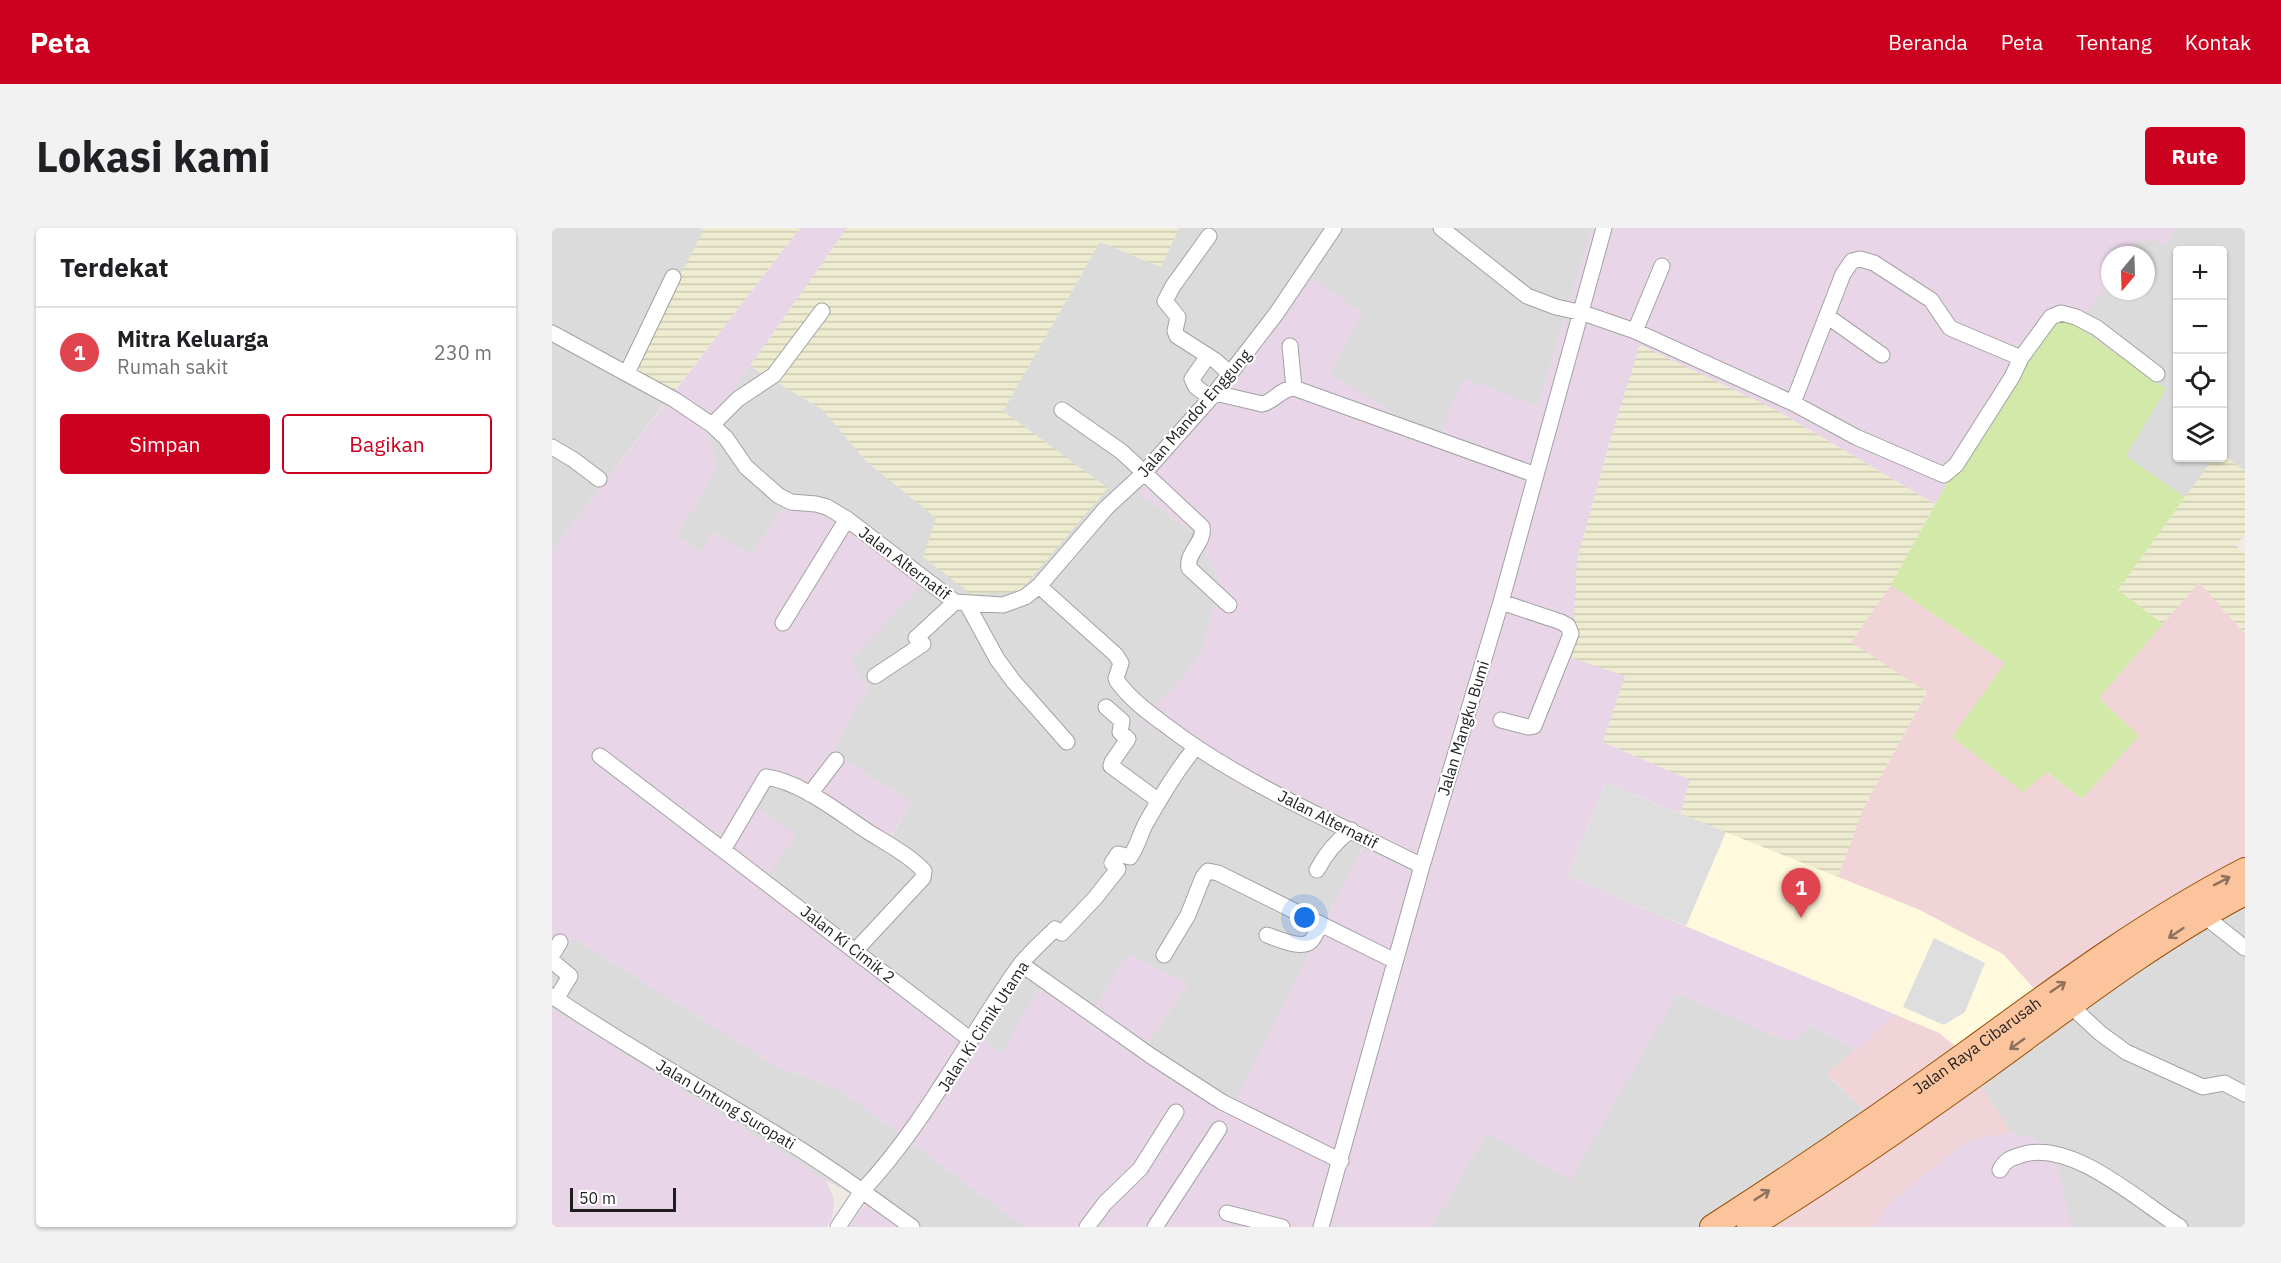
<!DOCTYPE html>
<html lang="id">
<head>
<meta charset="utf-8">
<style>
	body { margin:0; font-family:"IBM Plex Sans",sans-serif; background:#f2f2f2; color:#202124 }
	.controls { position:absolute; right:18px; top:18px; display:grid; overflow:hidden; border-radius:6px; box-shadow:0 2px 4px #0004 }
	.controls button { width:54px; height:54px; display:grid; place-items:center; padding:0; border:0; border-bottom:2px solid #e0e0e0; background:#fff; color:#202124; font:30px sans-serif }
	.compass { position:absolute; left:1549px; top:18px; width:54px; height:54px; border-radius:50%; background:#fff; box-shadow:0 2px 4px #0004; rotate:199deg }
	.scale { position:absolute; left:18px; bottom:15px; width:106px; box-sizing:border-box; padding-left:6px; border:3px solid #1e1e1e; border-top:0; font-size:16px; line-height:21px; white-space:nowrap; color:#1e1e1e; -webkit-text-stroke:4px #fff; paint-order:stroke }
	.you { position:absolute; left:753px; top:690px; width:21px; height:21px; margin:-15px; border:4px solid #fff; border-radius:50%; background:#1a73e8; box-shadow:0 0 0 9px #1a73e833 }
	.badge { display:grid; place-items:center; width:39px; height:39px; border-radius:50%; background:#cc011f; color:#fff; font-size:20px; font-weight:700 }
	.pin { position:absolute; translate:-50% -50px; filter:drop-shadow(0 2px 3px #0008) }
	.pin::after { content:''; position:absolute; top:32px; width:21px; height:18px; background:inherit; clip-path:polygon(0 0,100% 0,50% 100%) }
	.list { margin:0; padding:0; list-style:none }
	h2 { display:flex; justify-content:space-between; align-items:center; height:78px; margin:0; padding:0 24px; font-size:26px }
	h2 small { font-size:20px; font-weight:400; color:#757577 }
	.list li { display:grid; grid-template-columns:39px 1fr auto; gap:18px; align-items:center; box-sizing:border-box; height:90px; padding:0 24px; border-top:2px solid #e0e0e0 }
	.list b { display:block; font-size:22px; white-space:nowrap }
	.list p { margin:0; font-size:20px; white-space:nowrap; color:#757577 }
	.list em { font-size:20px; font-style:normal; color:#757577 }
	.actions { display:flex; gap:12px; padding:18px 24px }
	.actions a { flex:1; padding:14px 0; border:2px solid #cc011f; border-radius:6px; text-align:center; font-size:21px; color:#cc011f }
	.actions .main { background:#cc011f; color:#fff }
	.icon { flex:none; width:33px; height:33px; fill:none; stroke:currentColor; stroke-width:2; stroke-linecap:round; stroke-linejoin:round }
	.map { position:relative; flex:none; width:1693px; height:999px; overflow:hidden; border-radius:6px }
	header { display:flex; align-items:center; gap:36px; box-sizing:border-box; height:84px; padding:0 30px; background:#cc011f; color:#fff }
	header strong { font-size:28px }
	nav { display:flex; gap:33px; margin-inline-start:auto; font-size:21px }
	.intro { display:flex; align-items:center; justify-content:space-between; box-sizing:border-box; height:144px; padding:0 36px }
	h1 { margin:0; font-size:42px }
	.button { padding:15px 27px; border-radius:6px; background:#cc011f; color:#fff; font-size:21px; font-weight:700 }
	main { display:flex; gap:36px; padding:0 36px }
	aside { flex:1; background:#fff; border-radius:6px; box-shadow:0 2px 4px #0004 }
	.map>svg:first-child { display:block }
	.residential { fill:#dcdbdb; fill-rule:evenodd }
	.commercial { fill:#f0d4d7 }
	.industrial { fill:#e8d6e8 }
	.education { fill:#fffade }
	.farmland { fill:url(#farmland-rules) }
	.grass { fill:#d3e9aa }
	.parking { fill:#dedede }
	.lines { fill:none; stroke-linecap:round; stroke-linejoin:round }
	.street-casing { stroke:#a2a2a2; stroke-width:17 }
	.primary-casing { stroke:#984f00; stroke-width:26 }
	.street { stroke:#fff; stroke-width:15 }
	.primary { stroke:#fbc49d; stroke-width:24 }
	.oneway { stroke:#8c715e }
	.labels { text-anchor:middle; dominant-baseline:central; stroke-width:4.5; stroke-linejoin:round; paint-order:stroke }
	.street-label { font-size:16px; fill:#1e1e1e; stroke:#fff }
</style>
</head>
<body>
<header>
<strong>Peta</strong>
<nav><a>Beranda</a><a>Peta</a><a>Tentang</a><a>Kontak</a></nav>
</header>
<div class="intro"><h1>Lokasi kami</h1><a class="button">Rute</a></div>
<main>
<aside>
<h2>Terdekat<small></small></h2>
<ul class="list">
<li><span class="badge" style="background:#e0444e">1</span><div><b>Mitra Keluarga</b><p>Rumah sakit</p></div><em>230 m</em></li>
</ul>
<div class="actions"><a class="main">Simpan</a><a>Bagikan</a></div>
</aside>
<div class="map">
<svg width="1693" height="999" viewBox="0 0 1693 999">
	<defs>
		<pattern id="farmland-rules" width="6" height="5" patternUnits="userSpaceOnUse" patternTransform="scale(1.5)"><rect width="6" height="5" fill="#eeecd0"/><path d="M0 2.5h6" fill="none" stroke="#cccab2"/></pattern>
	</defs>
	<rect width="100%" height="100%" fill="#efeae4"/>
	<path class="residential" d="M0,0H148L152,2L116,171L0,323Z
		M627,0H1040L986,178L885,214L777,145L587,265L646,308L667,354L650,425L623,459L587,491L812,617L681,877L591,822L637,755L539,785L449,825L213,652L196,573L212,546L336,616L359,574L280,524L316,460L299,433L233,278L199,326L161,304L149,325L125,307L166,238L153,202L198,138L271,182L313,232L385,290L371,329L451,183L548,14L609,39Z
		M1383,0H1693V243L1671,226L1670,22H1626V230H1662L1633,269L1574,228L1614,161ZM1558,27H1594V63H1558Z
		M1693,629V999H1321L1409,828L1525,732Z
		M22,710L226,839L287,861L473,999H347L314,974L274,952L282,972L280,991L274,999H0V744Z
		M1125,765L1241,815L1258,797L1304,822L1275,847L1348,916L1195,999H880L935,904L1018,952Z"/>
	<path class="commercial" d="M1647,354L1693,406V629L1525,732L1409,828L1459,904L1501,918L1519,999H1197L1347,916L1275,846L1343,786L1134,698L1128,586L1286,649L1312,579L1375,465L1299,414L1339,357L1453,435L1494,544L1530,571L1587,508L1547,470Z"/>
	<path class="industrial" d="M248,0H295L153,202L166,238L125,307L149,325L161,304L199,326L233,278L257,282L304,304L370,356L299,433L316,460L280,524L359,574L335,616L212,546L196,574L244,607L213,652L449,825L491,753L539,785L576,726L637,755L591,822L681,877L812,618L682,555L587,491L623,459L650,425L667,354L646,308L587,265L756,47L811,85L778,145L885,214L911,150L986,178L1040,0H1624L1613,17L1589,9L1576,27H1558V52L1535,84L1502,82L1465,127L1383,276L1224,182L1088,117L1060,206L1025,332L1073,448L1051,514L1138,552L1128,586L1054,555L1134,698L1344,786L1304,822L1258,797L1241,815L1125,766L1018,953L935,904L880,999H473L287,861L226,839L22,710L0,744V323Z
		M0,780L273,951L282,972L280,991L274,999H0Z
		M1459,904L1501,918L1519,999H1321L1338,975L1414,913Z
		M314,974L347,999H297Z"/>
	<path class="education" d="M1054,555L1368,682L1451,726L1484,763L1408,822L1387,805L1015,648Z"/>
	<path class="farmland" d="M148,0H248L116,171L75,146L152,2Z
		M295,0H627L609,39L548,14L451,183L556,260L467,364L419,366L371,329L384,290L313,232L271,182L198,138Z
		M1088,117L1224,182L1383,276L1339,357L1299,414L1375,464L1312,579L1286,649L1128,586L1138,552L1051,514L1073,448L1020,430L1025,332L1060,206Z
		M1671,226L1693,243V307L1683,317L1693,326V406L1647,354L1611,396L1565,362L1662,230H1670Z"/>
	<path class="grass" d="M1502,82L1614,161L1574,228L1633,269L1566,362L1611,396L1547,470L1587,508L1530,571L1495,544L1471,564L1400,509L1453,435L1339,357L1465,127Z"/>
	<path class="parking" d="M1054,555L1174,604L1134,698L1015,648Z
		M1382,710L1433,735L1413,784L1392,797L1351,779Z"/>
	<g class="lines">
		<g class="street-casing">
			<path id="street" d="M889,0L975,68L1004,79L1031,85L1083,103L1241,175L1304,209L1392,247L1404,237L1460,149L1469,130L1499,89L1509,85L1524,89L1545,100L1605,146
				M657,8L621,58L613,73L626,89L623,103L625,108L664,133L678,146
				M1275,88L1330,127
				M1083,103L1110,38
				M0,105L123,172L160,197L174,210L194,239L227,268L239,274L264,276L275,279L295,291L403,374L451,377L473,369L487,358L554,280L592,245L663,165L724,86L782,0
				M738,118L742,160
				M656,128L640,151L644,159L659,170
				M75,145L121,49
				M663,165L710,176C723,173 728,161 742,160L984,247
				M1241,175L1291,46L1300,33L1308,31L1322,35L1379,72L1398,100L1469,130
				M510,182L570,224L650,299C653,315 634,324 637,340L677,377
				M160,197L186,171L222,147L270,83
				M0,219L22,232L47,251
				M487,358L564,427L569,435L564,450L565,453C579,472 597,485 616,499C691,556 785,595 870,638
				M415,376L445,431L462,454L515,514
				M231,395L295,291
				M323,448L371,416L364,410L403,374
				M554,479L570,493L568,504L576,511L560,534L559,538L607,573
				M949,492L976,499L982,498L1019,406L1016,398L1009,394L949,374
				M48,528L171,622
				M258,566L284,532
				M765,642C774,625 784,613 799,602
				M1651,687L1693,720
				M715,707C726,711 750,722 759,713C763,709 766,701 768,696
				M304,722L371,650L372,643C357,627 334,615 315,603C286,584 249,554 214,549L171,622L419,812
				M0,727L8,714
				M612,727L636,687L651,649L656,643L666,645L843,733
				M0,733L18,748L4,771
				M469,736L599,828L670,874L789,933
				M0,768C101,837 211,892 310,963L286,999
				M1518,777L1548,805L1574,824L1651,859L1672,855L1693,866
				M1448,942C1453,932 1459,930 1469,927C1519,910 1588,974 1628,999
				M675,985L730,999
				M360,999L310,963C374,895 414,812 468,737C478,724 491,713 503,701L510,705L543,670L566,641L560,635L566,626L578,629C586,618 588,606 594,595C609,569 624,543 643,520
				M535,999L553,975L588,941L624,884
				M603,999L667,901
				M769,999L870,638L949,374L1052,0"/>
		</g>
		<g class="primary-casing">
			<g id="primary">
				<path id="s1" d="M1160,999C1249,942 1335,883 1419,822C1508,757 1596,692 1693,642"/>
				<path d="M1197,999C1274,952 1349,900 1423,847C1511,784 1597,715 1693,665"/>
			</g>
		</g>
		<use href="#street" class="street"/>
		<use href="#primary" class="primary"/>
	</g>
	<defs><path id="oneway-shaft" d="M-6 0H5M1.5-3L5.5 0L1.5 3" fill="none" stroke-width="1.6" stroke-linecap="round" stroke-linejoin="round" transform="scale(1.5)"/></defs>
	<g class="oneway">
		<use href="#oneway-shaft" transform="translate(1670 653) rotate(-27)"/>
		<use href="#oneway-shaft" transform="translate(1624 705) rotate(146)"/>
		<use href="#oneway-shaft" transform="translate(1506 759) rotate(-34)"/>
		<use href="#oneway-shaft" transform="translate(1465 816) rotate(144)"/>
		<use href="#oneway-shaft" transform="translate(1210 967) rotate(-33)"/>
	</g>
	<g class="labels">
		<g class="street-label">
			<text transform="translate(642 185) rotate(-49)">Jalan Mandor Enggung</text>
			<text transform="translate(353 335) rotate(37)">Jalan Alternatif</text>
			<text transform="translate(911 500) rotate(-73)">Jalan Mangku Bumi</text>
			<text transform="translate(776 591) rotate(27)">Jalan Alternatif</text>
			<text transform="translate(296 716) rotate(38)">Jalan Ki Cimik 2</text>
			<text transform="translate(431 798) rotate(-57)">Jalan Ki Cimik Utama</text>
			<text stroke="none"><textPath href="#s1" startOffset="321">Jalan Raya Cibarusah</textPath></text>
			<text transform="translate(174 876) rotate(31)">Jalan Untung Suropati</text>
		</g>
	</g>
</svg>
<div class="controls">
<button>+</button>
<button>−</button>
<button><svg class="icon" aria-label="locate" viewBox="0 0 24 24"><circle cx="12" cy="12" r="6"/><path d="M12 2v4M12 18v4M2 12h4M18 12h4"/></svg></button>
<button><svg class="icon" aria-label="layers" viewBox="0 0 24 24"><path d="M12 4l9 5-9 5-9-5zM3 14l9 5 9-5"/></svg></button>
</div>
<svg class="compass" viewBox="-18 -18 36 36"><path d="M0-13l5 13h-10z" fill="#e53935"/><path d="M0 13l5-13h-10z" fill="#757577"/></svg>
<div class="scale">50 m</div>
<div class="you"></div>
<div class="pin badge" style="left:1249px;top:690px;background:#e0444e">1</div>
</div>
</main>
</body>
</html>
